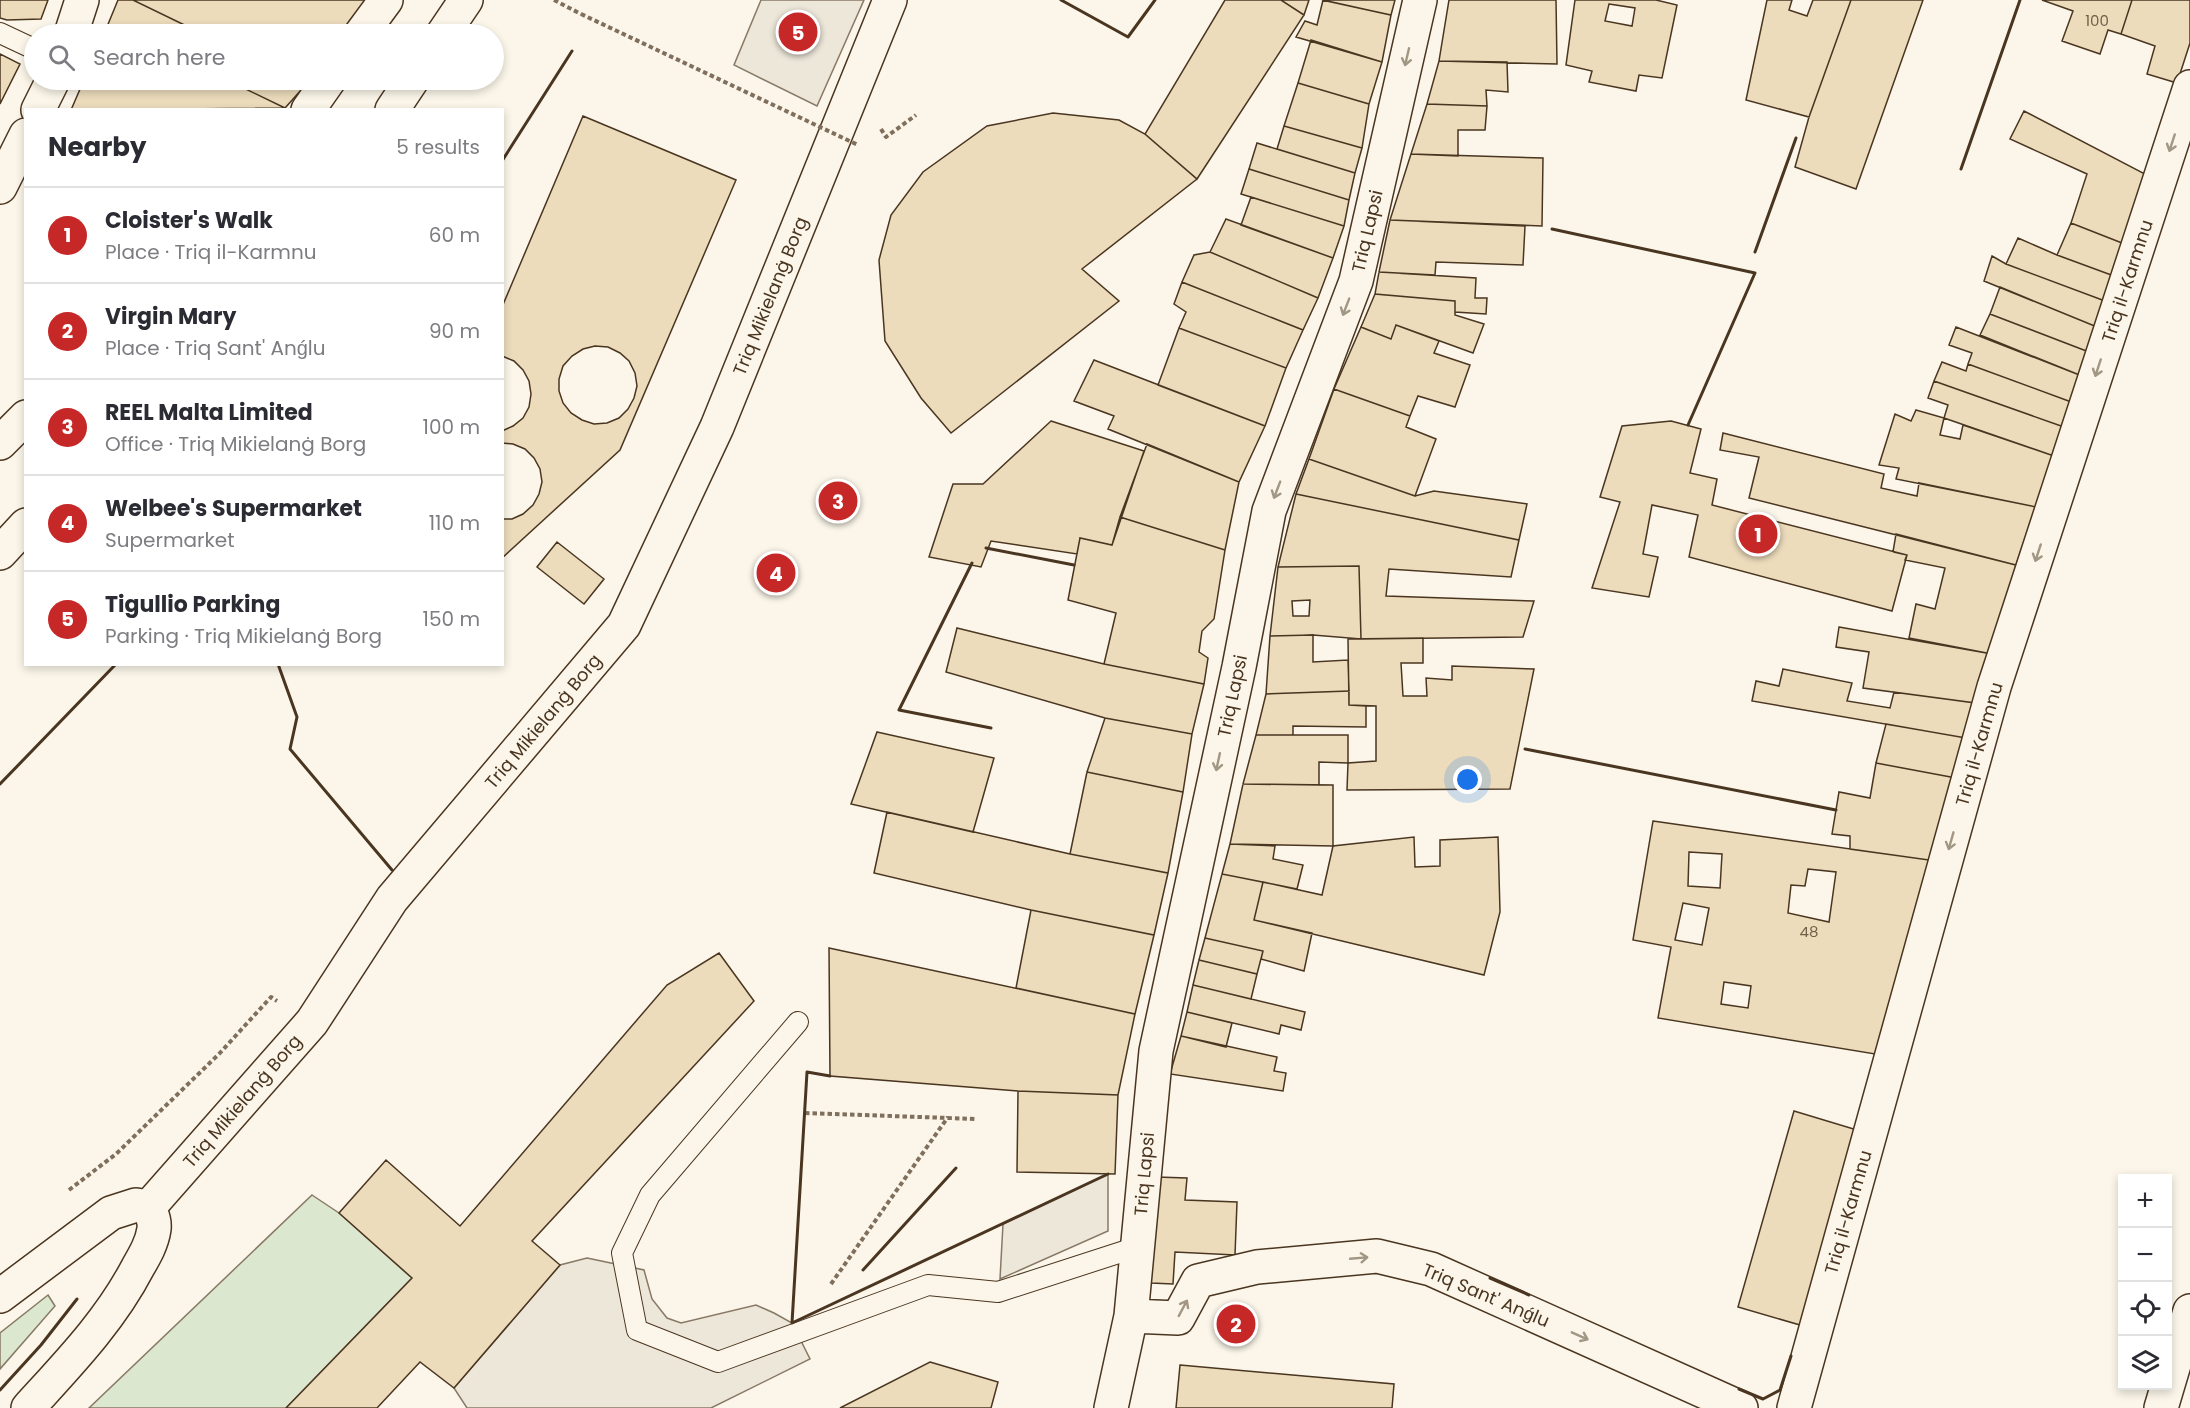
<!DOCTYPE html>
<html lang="en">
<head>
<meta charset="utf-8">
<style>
	body { margin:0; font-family:Poppins,sans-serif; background:#f2f2f3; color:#2b2b33 }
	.controls { position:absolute; right:18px; bottom:18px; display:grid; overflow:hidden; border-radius:0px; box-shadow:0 3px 9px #0003 }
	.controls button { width:54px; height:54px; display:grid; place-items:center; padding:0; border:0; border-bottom:2px solid #e1e1e2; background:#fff; color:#2b2b33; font:30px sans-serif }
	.you { position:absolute; left:1468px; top:780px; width:21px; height:21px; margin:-15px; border:4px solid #fff; border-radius:50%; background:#1a73e8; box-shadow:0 0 0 9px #1a73e833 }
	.badge { display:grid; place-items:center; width:39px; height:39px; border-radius:50%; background:#c62828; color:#fff; font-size:20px; font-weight:700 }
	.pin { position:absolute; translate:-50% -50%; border:3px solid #fff; box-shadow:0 2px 6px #0006 }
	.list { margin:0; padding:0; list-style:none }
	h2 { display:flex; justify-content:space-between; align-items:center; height:78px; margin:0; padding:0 24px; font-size:26px }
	h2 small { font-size:20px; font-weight:400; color:#7c7c81 }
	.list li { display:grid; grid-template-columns:39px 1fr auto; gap:18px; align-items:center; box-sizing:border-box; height:96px; padding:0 24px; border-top:2px solid #e1e1e2 }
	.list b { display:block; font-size:22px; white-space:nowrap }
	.list p { margin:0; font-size:20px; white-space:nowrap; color:#7c7c81 }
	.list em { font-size:20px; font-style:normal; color:#7c7c81 }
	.icon { flex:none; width:33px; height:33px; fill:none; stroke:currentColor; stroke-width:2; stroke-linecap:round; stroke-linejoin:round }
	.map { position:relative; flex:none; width:2190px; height:1408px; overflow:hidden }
	.search { position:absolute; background:#fff; box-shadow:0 3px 9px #0003; left:24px; top:24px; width:480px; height:66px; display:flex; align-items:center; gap:15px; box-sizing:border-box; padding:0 21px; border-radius:33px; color:#7c7c81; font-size:22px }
	.panel { position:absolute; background:#fff; box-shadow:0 3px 9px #0003; left:24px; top:108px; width:480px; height:558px; border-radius:0px }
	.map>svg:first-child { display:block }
	.green { fill:#dce7d0; stroke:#887966; stroke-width:1.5 }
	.parking { fill:#ede7d9; stroke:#887966; stroke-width:1.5 }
	.building { fill:#ecdcbc; stroke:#4a3520; stroke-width:1.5; fill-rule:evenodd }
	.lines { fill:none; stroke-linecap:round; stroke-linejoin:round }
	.lane-casing { stroke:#4a3520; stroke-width:22 }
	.street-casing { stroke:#4a3520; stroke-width:36 }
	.secondary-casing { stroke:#4a3520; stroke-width:36 }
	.highway-casing { stroke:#4a3520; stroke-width:36 }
	.path { stroke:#7f6f5c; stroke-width:4; stroke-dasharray:4.5 3; stroke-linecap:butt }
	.lane { stroke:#fbf6e9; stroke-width:20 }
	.street { stroke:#fbf6e9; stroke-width:33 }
	.secondary { stroke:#fbf6e9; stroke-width:33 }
	.highway { stroke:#fbf6e9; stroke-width:33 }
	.path-bridge { stroke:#7f6f5c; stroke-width:4; stroke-dasharray:4.5 3; stroke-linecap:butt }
	.wall { stroke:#4a3520; stroke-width:3 }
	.oneway { stroke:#a29684 }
	.labels { text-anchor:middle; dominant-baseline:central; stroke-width:4.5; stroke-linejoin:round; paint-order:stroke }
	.number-label { font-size:15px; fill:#725f47 }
	.street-label { font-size:18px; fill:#4a3520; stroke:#fbf6e9 }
</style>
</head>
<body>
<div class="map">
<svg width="2190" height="1408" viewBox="0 0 2190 1408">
	<rect width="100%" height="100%" fill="#fbf6e9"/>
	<path class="green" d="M312,1195L339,1213L412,1278L286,1408H89Z
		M48,1295L55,1306L0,1369V1333Z"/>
	<path class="parking" d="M761,0H864L817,106L734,65Z
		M1108,1174V1231L1000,1279L1003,1224Z
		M587,1258L644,1270L652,1299L667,1318L681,1323L756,1305L774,1313L792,1323L810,1359L711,1408H467L454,1388L560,1265Z"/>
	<path class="building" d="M0,0H48L41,19L7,20L0,18Z
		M118,0H133L203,34H104Z
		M133,0H369L348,34H203Z
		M1225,0H1281L1304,15L1197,179L1145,134Z
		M1281,0H1309L1304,15Z
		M1322,0H1395L1391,15Z
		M1323,0L1391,15L1382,62L1296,37L1305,21L1317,25Z
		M1449,0H1556L1557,64L1439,61Z
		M1575,0H1656L1677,5L1662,78L1639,75L1636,91L1589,82L1592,71L1566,65ZM1609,4L1635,8L1632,26L1605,21Z
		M1767,0H1792L1789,10L1807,16L1813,0H1851L1809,117L1746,100Z
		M1851,0H1923L1856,189L1795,167L1809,117Z
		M2042,0H2132L2121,34L2108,30L2100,54L2062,41L2073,11Z
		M2132,0H2190V43L2177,83L2147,74L2155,46L2121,34Z
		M1311,40L1382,62L1369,104L1298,83Z
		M0,54L20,64L0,104Z
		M1439,61L1507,62L1508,92L1486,90L1487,106L1427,104Z
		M84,80H227L285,108L71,110Z
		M227,80H310L285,108Z
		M1298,83L1369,104L1362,148L1284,126Z
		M1427,104L1487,106L1485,130H1458V156L1411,154Z
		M2024,111L2145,174L2122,243L2071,223L2087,174L2010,139Z
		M1053,113L1119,120L1145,134L1197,179L1082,269L1119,301L951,433L921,398L885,341L879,260L891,215L923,172L987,126Z
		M583,116L736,180L620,450L502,558V519H512L523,514L533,505L539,494L542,482L540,469L534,458L525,449L513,444L502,443V431L513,426L523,418L529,407L531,394L529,381L523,370L514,361L502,356V307ZM595,346L608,347L620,353L629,361L635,373L637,386L634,398L628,409L619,418L607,423L594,424L582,420L571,413L563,403L559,391V379L563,366L572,356L583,349Z
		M1284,126L1362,148L1355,173L1277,149Z
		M1257,143L1355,173L1349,200L1249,169Z
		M1411,154L1543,158L1542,226L1390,220Z
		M1249,169L1349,200L1344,226L1241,194Z
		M1251,197L1344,226L1333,258L1241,225Z
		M1226,219L1333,258L1318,298L1210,252Z
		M1390,220L1525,226L1523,265L1436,262L1435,275L1379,272Z
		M2071,223L2122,243L2114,276L2057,255Z
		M2018,238L2057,255L2114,276L2105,301L2006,264Z
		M1210,252L1318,298L1303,330L1182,282L1194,255Z
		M1992,256L2006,264L2105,301L2097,327L1984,281Z
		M1379,272L1476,278L1475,298H1487L1486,314L1455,312V301L1375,294Z
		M1182,282L1303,330L1286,368L1179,328L1186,312L1174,304Z
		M2000,287L2097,327L2089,352L1990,314Z
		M1375,294L1455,301V315L1484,324L1473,353L1396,325L1391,339L1361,327Z
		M1990,314L2089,352L2082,376L1980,335Z
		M1396,325L1439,341L1434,353L1470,365L1455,407L1418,396L1410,416L1334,389L1361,327L1391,339Z
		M1956,327L2082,376L2074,403L1968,364L1972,353L1949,345Z
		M1179,328L1286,368L1265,426L1158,385Z
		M1094,360L1265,426L1239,482L1108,429L1114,416L1074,401Z
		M1942,362L1966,371L1968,364L2074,403L2064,427L1934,381Z
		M1934,381L2064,427L2054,456L1944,418L1948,405L1928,398Z
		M1334,389L1410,416L1406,427L1436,439L1415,496L1309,459Z
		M1916,410L1944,418L1940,435L1960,439L1963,425L2054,456L2036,507L1896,479L1899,468L1879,465L1895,414L1911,421Z
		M1051,421L1144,451L1112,545L1080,538L1077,554L991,541L981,567L929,557L953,484H983Z
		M1671,421L1701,429L1690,473L1717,479L1712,505L1907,555L1892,611L1689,557L1698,515L1652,505L1643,554L1658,557L1649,597L1592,588L1620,502L1600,497L1622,426Z
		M1723,433L1884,474L1881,488L1917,496L1919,483L2036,507L2016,565L1749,498L1759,457L1720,450Z
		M1147,444L1239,482L1225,550L1120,517Z
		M1309,459L1415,496L1434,491L1527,504L1519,540L1296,494Z
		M1296,494L1519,540L1511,577L1389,569L1386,596L1534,601L1523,637L1361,639L1359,566L1278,567Z
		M1120,517L1225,550L1214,619L1202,631L1199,652L1208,658L1204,684L1104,664L1116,613L1068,600L1080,538L1112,545Z
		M1896,534L2016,565L1992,654L1909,638L1916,604L1935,609L1945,568L1905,560L1907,555L1893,552Z
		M557,542L604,579L584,604L537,567Z
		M1359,566L1361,639L1313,635L1270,636L1278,567ZM1310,600L1309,616H1293L1292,601Z
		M1839,627L1992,654L1975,703L1863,688L1869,652L1836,647Z
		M957,628L1104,664L1204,684L1192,734L1105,718L946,672Z
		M1313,635V662L1348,660L1349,691L1266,694L1270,636Z
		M1423,638V663H1401L1403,696H1427L1426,678L1452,680V666L1534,669L1510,789L1347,790L1348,763L1376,761V706L1349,705L1348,639Z
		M1783,669L1852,683L1847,701L1890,708L1894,692L1975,703L1966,738L1752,701L1756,681L1779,686Z
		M1349,691V705L1366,706V727L1293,726V735H1256L1266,694Z
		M1105,718L1192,734L1183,792L1087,772Z
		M1886,724L1966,738L1956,778L1876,763Z
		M877,732L994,758L973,832L851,804Z
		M1256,735H1348V763L1319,762V785L1243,784Z
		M1876,763L1956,778L1936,861L1850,849V836L1832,834L1839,792L1870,798Z
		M1087,772L1183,792L1168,873L1070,854Z
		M1243,784L1333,785V846L1230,844Z
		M887,812L1070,854L1168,873L1154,935L1031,910L874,873Z
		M1653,821L1936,861L1875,1054L1658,1018L1671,947L1633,940ZM1689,852L1722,854L1720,888L1688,886ZM1808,869L1836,872L1829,922L1788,913L1791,885L1805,886ZM1683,903L1709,908L1702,945L1675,940ZM1724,982L1751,986L1748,1008L1721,1004Z
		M1414,837L1415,867L1440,866V840L1498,837L1500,912L1484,975L1254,920L1263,882L1322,895L1333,846Z
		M1230,844L1275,846L1273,859L1303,865L1297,889L1222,874Z
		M1222,874L1263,882L1254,920L1312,933L1304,971L1261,959L1263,951L1205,938Z
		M1031,910L1154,935L1135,1014L1016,988Z
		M1205,938L1263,951L1257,974L1199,960Z
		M829,948L1135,1014L1118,1095L1018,1091L830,1076Z
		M719,953L754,1001L532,1241L560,1265L454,1388L420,1362L377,1408H286L412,1278L339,1213L386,1160L460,1226L667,985Z
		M1199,960L1257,974L1251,999L1193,985Z
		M1193,985L1305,1012L1301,1030L1281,1025L1279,1034L1187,1012Z
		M1187,1012L1232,1023L1226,1047L1181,1036Z
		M1181,1036L1277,1057L1274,1071L1286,1073L1283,1091L1170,1074Z
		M1018,1091L1118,1095L1115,1174L1017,1172Z
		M1794,1111L1857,1130L1800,1325L1738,1307Z
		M1156,1177L1187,1178L1185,1200L1237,1202L1235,1255L1175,1252L1173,1284L1151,1283Z
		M930,1362L998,1382L991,1408H840Z
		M1180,1365L1394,1384L1392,1408H1176Z"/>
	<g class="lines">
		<g class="lane-casing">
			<path id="lane" d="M0,33L34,49
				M798,1022L650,1195L622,1253L637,1330L718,1362L928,1285L998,1292L1137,1247"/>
		</g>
		<g class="street-casing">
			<path id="street" d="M71,34L82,0
				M361,34L386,0
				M443,34L466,0
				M38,110L53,80
				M308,110L329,80
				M392,110L412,80
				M0,187L26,135
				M0,443L26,417
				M0,553L26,525
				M1131,1316L1178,1318L1198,1281L1257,1267L1377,1256L1431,1269L1741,1408
				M1111,1408L1131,1316L1156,1051L1239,667L1269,511L1356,281L1420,0
				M1794,1408L1994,687L2190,87
				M2161,1408L2190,1311"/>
		</g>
		<g class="secondary-casing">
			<path id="secondary" d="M0,1296L111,1213L136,1205L149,1207L312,1022L392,899L624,625L717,427L890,0"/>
		</g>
		<g class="highway-casing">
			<path id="highway" d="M28,1408C68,1364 110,1321 138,1267C145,1255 152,1243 154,1229C155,1221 152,1215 149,1207"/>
		</g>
		<path class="path" d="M554,0L581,14
			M881,129L886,137L916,115
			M805,1113L977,1119
			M69,1190L116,1154L219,1054L271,997L277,1001
			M831,1284L948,1117"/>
		<use href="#lane" class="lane"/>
		<use href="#street" class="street"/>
		<use href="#secondary" class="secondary"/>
		<use href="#highway" class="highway"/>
		<path class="path-bridge" d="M581,14L858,145"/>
		<path class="wall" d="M1061,0L1128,37L1155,0
			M502,161L572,51
			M1961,169L2020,0
			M1552,229L1755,273L1688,425
			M1755,252L1796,138
			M986,548L1074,565
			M972,563L899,710L991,728
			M278,664L297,717L290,749L392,870
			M1525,749L1836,810
			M0,784L116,664
			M830,1076L807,1072L792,1323L1108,1174
			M863,1270L956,1168
			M1490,1278L1529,1295
			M1739,1389L1763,1399L1780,1390L1791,1356
			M0,1390L41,1345L77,1299"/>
	</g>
	<defs><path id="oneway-shaft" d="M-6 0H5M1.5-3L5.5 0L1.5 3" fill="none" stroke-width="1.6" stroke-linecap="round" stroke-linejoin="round" transform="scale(1.5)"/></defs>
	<g class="oneway">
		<use href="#oneway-shaft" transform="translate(1407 57) rotate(103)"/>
		<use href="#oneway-shaft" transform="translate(2172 143) rotate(108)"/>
		<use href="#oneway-shaft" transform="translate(1346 307) rotate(111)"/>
		<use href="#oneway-shaft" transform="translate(2098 368) rotate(108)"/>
		<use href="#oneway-shaft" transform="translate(1277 490) rotate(111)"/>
		<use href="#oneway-shaft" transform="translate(2038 553) rotate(108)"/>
		<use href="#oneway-shaft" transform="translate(1218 762) rotate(102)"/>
		<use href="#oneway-shaft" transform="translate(1951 841) rotate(106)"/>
		<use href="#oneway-shaft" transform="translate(1359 1258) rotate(-5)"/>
		<use href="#oneway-shaft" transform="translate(1183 1308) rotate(-62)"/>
		<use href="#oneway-shaft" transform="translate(1580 1336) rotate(24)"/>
	</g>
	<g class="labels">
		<g class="number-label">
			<text x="2097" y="20">100</text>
			<text x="1809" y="931">48</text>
		</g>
		<g class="street-label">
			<text transform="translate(1367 231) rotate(-77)">Triq Lapsi</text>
			<text transform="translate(2127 281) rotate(-72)">Triq il-Karmnu</text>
			<text transform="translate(770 296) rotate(-68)">Triq Mikielanġ Borg</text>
			<text transform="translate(1232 696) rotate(-78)">Triq Lapsi</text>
			<text transform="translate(543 721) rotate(-50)">Triq Mikielanġ Borg</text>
			<text transform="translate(1979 744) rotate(-74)">Triq il-Karmnu</text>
			<text transform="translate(242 1101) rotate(-49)">Triq Mikielanġ Borg</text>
			<text transform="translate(1144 1174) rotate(-85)">Triq Lapsi</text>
			<text transform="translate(1848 1212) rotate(-74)">Triq il-Karmnu</text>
			<text transform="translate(1486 1295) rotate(23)">Triq Sant' Anǵlu</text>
		</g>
	</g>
</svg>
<div class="controls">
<button>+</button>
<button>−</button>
<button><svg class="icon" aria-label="locate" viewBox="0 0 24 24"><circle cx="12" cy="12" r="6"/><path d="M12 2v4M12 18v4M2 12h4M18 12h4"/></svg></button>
<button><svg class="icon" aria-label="layers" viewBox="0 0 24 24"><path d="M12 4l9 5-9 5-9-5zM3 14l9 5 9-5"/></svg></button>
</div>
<div class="you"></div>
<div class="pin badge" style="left:1758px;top:534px">1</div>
<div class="pin badge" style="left:1236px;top:1324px">2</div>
<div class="pin badge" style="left:838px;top:501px">3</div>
<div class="pin badge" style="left:776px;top:573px">4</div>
<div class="pin badge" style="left:798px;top:32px">5</div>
<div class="search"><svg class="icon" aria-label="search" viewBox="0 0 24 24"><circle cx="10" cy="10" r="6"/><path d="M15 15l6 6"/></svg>Search here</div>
<section class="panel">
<h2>Nearby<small>5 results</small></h2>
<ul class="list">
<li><span class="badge">1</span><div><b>Cloister's Walk</b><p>Place · Triq il-Karmnu</p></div><em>60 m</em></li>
<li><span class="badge">2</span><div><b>Virgin Mary</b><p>Place · Triq Sant' Anǵlu</p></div><em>90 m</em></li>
<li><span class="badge">3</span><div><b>REEL Malta Limited</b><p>Office · Triq Mikielanġ Borg</p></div><em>100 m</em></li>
<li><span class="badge">4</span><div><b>Welbee's Supermarket</b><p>Supermarket</p></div><em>110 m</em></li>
<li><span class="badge">5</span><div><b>Tigullio Parking</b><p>Parking · Triq Mikielanġ Borg</p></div><em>150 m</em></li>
</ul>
</section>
</div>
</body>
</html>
